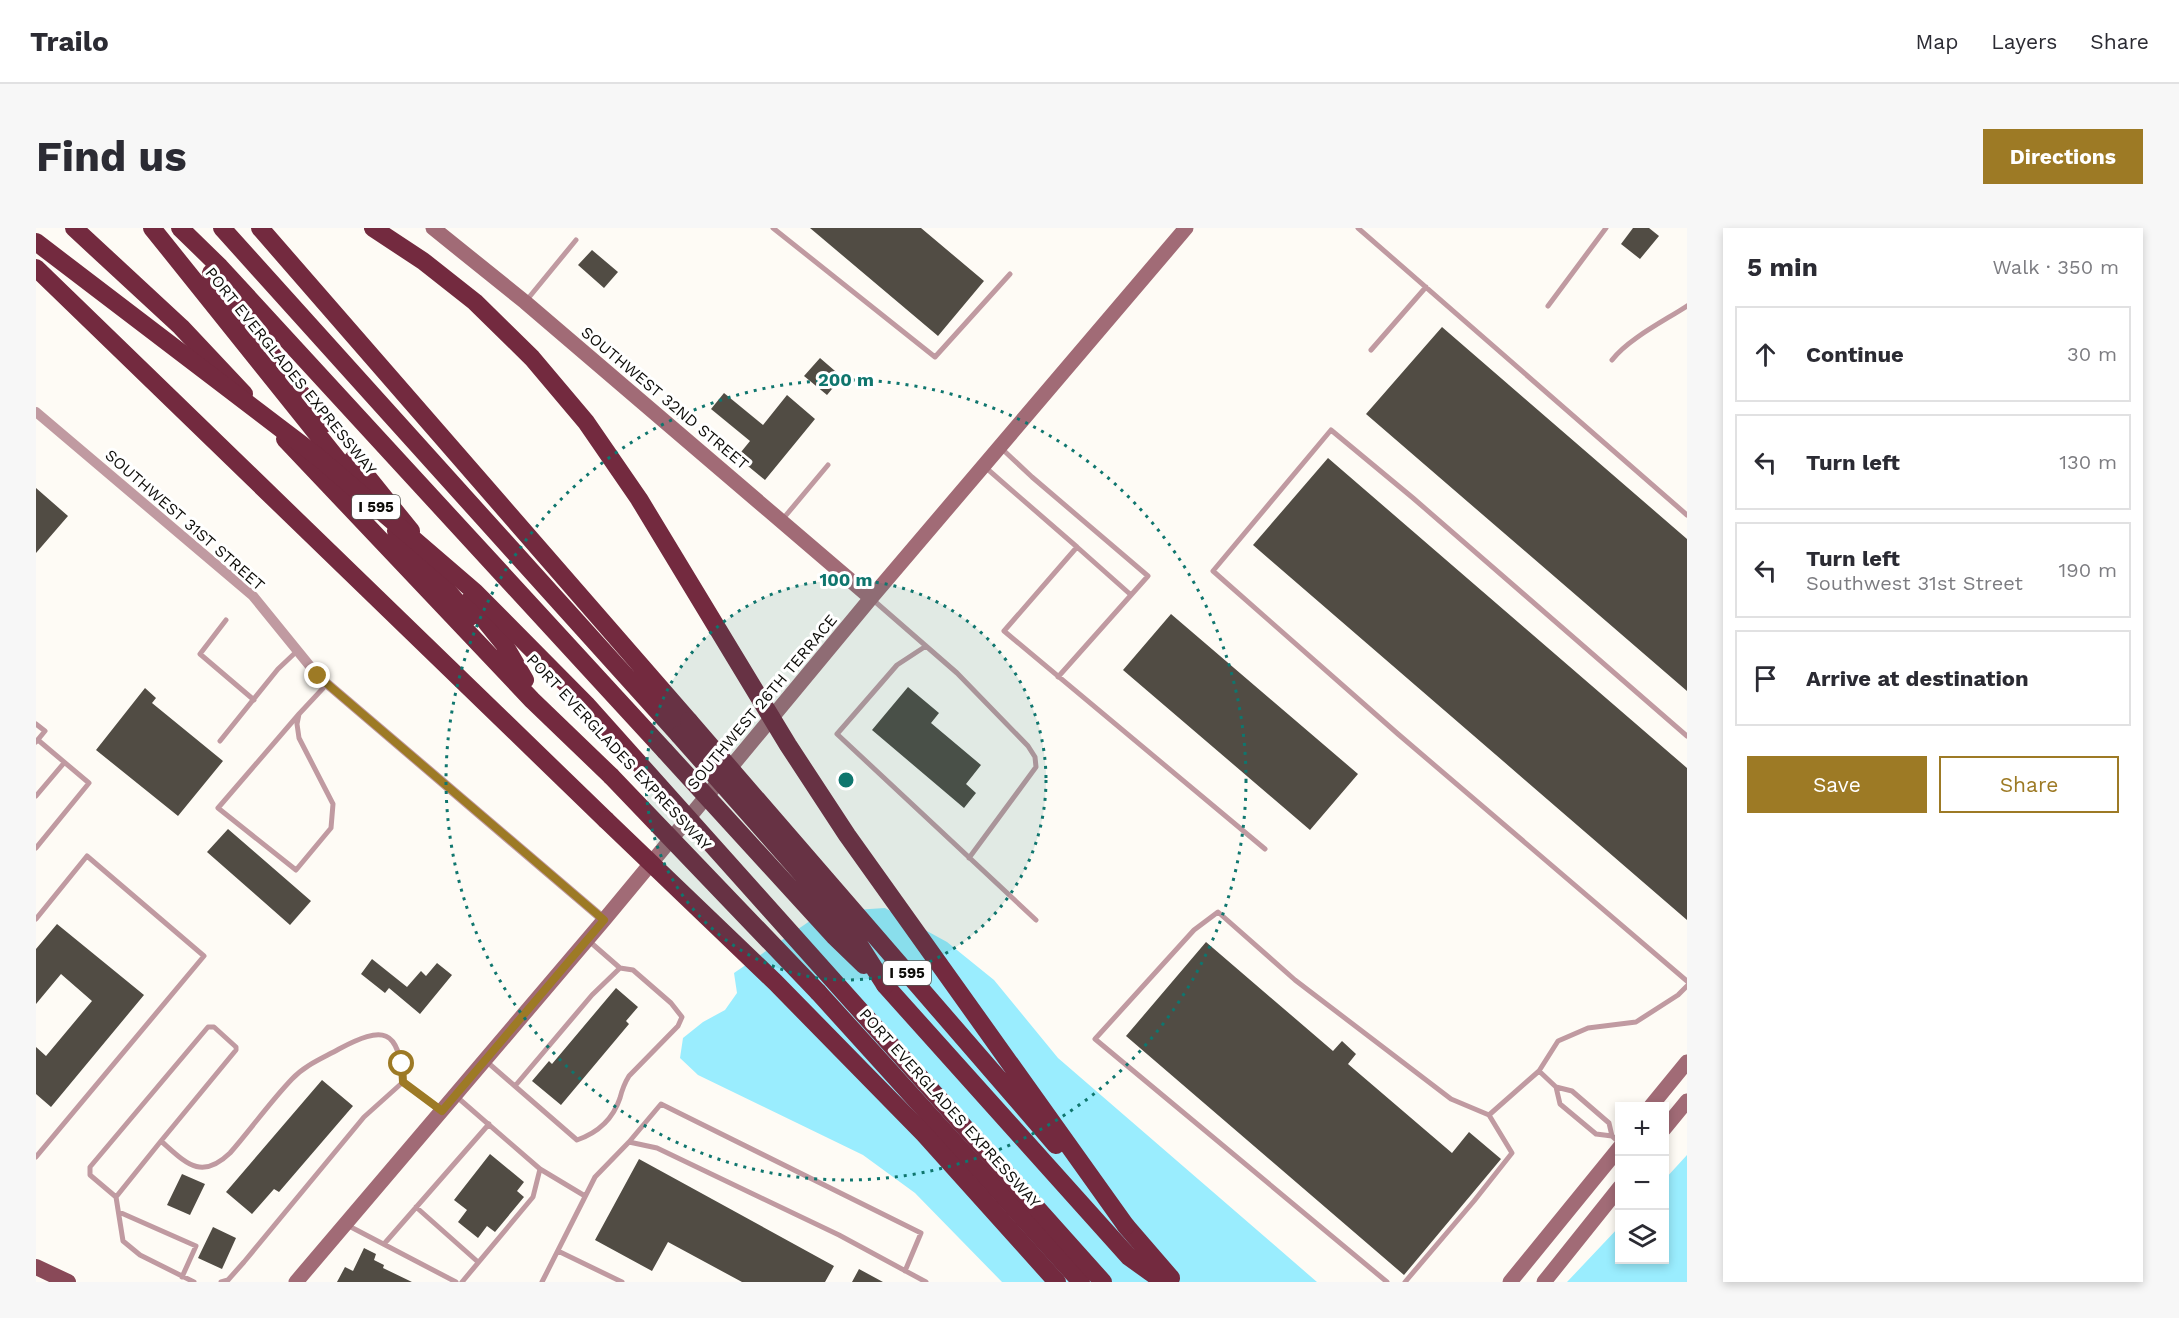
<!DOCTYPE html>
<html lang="en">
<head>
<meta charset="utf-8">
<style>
	body { margin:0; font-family:"Work Sans",sans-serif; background:#f7f7f7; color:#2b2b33 }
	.controls { position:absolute; right:18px; bottom:18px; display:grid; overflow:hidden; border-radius:0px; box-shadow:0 3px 9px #0003 }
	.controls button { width:54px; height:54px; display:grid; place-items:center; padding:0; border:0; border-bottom:2px solid #e1e1e2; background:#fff; color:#2b2b33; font:30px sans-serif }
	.stop { position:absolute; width:18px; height:18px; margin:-14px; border:4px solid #9d7a25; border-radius:50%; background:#fff }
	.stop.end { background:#9d7a25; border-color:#fff; box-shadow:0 2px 6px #0008 }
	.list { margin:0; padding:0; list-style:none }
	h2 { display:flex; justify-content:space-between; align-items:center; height:78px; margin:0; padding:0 24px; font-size:26px }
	h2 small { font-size:20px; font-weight:400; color:#7c7c81 }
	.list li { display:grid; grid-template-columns:39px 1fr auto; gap:18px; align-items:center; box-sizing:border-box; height:96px; margin:0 12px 12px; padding:0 12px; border:2px solid #e1e1e2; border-radius:0px }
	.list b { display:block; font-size:22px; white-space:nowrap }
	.list p { margin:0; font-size:20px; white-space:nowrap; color:#7c7c81 }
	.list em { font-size:20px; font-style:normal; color:#7c7c81 }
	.actions { display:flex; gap:12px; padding:18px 24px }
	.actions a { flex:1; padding:14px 0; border:2px solid #9d7a25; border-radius:0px; text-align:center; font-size:21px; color:#9d7a25 }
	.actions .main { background:#9d7a25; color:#fff }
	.icon { flex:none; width:33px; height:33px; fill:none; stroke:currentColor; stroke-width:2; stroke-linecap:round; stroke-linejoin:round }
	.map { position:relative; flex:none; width:1651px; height:1054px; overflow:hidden; border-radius:0px }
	header { display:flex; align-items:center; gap:36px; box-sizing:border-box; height:84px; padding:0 30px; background:#fff; border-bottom:2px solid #e1e1e2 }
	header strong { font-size:28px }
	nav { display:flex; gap:33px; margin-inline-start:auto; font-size:21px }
	.intro { display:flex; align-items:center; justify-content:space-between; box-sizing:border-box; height:144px; padding:0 36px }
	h1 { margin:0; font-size:42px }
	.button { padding:15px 27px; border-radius:0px; background:#9d7a25; color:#fff; font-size:21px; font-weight:700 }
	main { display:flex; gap:36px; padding:0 36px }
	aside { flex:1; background:#fff; border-radius:0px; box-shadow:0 3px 9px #0003 }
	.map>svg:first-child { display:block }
	.water { fill:#9aedfe }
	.building { fill:#514c44 }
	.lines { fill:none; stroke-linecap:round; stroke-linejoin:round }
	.lane { stroke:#c09aa1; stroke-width:5 }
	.street { stroke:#c09aa1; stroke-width:10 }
	.secondary { stroke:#a16b76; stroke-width:15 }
	.primary { stroke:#894958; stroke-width:16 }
	.highway { stroke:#732a3f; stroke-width:18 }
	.highway-bridge { stroke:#732a3f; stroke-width:18 }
	.route { stroke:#9d7a25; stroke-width:8 }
	.ring { fill:none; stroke:#0f766e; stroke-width:3; stroke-dasharray:3 6 }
	.labels { text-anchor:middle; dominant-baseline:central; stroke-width:6; stroke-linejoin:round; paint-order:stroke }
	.shield { fill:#fff; stroke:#565653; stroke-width:1.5 }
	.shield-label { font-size:15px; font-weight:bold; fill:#0e0d09 }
	.street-label { font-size:16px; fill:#0e0d09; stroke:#fff }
	.centre { fill:#0f766e; stroke:#fff; stroke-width:3 }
	.ring-label { font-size:18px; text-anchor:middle; font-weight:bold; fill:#0f766e; stroke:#fff; stroke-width:6; stroke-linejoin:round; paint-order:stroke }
</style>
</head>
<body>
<header>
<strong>Trailo</strong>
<nav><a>Map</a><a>Layers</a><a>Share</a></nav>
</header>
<div class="intro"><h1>Find us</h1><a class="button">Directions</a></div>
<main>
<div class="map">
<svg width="1651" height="1054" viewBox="0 0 1651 1054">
	<rect width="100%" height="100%" fill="#fefbf5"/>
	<path class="water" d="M849,680L911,714L958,752L1022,830L1281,1054H966L879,965L827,927L662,847L644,830L647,810L667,794L689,782L701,765L698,745L787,684Z
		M1651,927V1054H1531L1583,999L1584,1032H1628L1629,951Z"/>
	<path class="building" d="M774,0H885L948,53L902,108Z
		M1597,0H1613L1623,8L1604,31L1585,16Z
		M556,22L582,44L568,60L542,37Z
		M1406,99L1651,311V463L1330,186Z
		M784,130L806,149L791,167L768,148Z
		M688,165L727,197L751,167L779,191L729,252L701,229L714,213L675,181Z
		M1292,230L1651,540V692L1217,317Z
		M0,260L32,288L0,325Z
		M1135,386L1322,546L1274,602L1087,442Z
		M872,459L903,485L895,495L945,537L930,556L940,565L928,580L836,502Z
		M109,460L120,470L116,475L187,533L142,588L60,522Z
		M192,601L275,673L254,697L171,624Z
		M21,696L108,767L15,879L0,866V819L10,828L56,773L25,746L0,776V721Z
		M1170,714L1297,823L1306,813L1320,826L1312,836L1416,925L1433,904L1465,931L1368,1047L1090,808Z
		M336,731L371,759L385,743L390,748L401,735L416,747L384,786L353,760L349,765L325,746Z
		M580,760L602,779L590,793L593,796L525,877L496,853L513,833L516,836Z
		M286,852L317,878L243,964L238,961L216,986L190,964Z
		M454,926L488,954L481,963L488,969L459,1004L451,998L442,1010L422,994L431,982L418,972Z
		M603,931L798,1038L789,1054H706L632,1014L616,1043L559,1012Z
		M146,946L169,956L154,987L131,977Z
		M177,999L200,1010L186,1041L162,1030Z
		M328,1020L340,1026L338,1032L348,1037L347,1040L376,1054H301L309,1039L317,1043Z
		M823,1041L847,1054H816Z"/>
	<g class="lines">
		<path class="lane" d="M737,0L899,129L974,46
			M1322,0L1651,287
			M490,73L540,12
			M1512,78L1570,0
			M1335,122L1390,59
			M1576,132C1592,111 1628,93 1651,78
			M964,219L996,249L1112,348L1022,449
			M949,239L1041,319L968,403L1229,621
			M746,292L792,237
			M1041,319L1095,367
			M836,371L921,445L992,518L999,529L1000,539L933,630
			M190,392L164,426L218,472
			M890,418L861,437L801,506L1000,692
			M263,486L182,580L260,642L295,600L297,576L263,510L261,496L263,486L291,456
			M0,496L9,503L0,514
			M1651,508L1377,270L1295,202L1177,343L1362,506L1651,753
			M184,513L242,441L260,424
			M0,568L28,535
			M0,620L53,555L2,512
			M0,691L51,628L168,728L0,929
			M553,713L584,740
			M450,833L541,912C561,905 577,891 584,870C586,862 588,856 593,848L642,798L646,789L635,775L597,742L584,740L556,767L479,858
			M1520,859L1524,876L1560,906L1576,908L1584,915
			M421,869L504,941L497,969L426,1054
			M1453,887L1503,843
			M1576,908L1573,895L1536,863L1520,859L1503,843L1522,813L1552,800L1600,794L1642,767L1651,758
			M593,914L625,876L885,1005L869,1043
			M504,941L549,968
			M80,969L54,947V939L172,799H178L200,819V822L125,913
			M380,979L442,1034
			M83,984L160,1018L146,1049
			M311,997L420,1054
			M348,1016L453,896
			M522,1023L586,1054
			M158,1054L104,1027L87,1013L80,969L125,913C150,935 165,953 194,925C215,901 234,874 256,851C269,837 287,830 303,821C347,798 363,799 367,854
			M185,1054L192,1052L208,1034L328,889L367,854L405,882
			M506,1054L559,949L593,914L621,920L803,1007L890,1054
			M1351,1054L1059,811L1158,702L1182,684L1259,752L1415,871L1453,887L1476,925L1438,973L1369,1054"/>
		<path class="street" d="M0,184L217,368L282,448L568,692"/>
		<path class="secondary" d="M397,0L489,74L835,370
			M1615,878L1651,834
			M1628,901L1651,873
			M260,1054L568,692L835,370L1150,0
			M1474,1054L1584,919
			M1508,1054L1584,959"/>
		<path class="primary" d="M0,1039L32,1054"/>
		<path class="highway" d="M38,0L145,99L208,166
			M116,0L322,257
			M144,0L184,39L629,523
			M186,0L643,507
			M224,0L653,493
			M0,40L570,592
			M175,45L288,196
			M249,211L496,472L575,548
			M317,231L375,303
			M360,303L434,389
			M433,373L468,416L489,452
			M849,757L1093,1029L1128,1054
			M782,764L1045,1054
			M1090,998L1135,1050"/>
		<path class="highway-bridge" d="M337,0L387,33L439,74L496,130L550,194L603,271L752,517L811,607L1090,998
			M0,14L282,229L439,364L550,476L1067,1054
			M653,493L1020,917
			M643,507L810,696L849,757
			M629,523L798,708L828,737
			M575,548L782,764
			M570,592L739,754L888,906L1021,1054"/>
	</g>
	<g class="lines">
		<path class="route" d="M282,448L568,692L406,883L367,854L366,836"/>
	</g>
	<circle cx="810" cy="552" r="200" fill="#0f766e" fill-opacity=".12"/>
	<g class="ring">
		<circle cx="810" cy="552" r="200"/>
		<circle cx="810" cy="552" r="400"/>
	</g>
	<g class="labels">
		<g class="shield">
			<rect x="316" y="267" width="48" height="24" rx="4.5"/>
			<rect x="847" y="733" width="48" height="24" rx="4.5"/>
		</g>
		<g class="shield-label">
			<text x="340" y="279">I 595</text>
			<text x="871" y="745">I 595</text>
		</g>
		<g class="street-label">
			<text transform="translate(255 143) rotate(51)">PORT EVERGLADES EXPRESSWAY</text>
			<text transform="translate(629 170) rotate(40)">SOUTHWEST 32ND STREET</text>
			<text transform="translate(149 292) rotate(41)">SOUTHWEST 31ST STREET</text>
			<text transform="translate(726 474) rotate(-50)">SOUTHWEST 26TH TERRACE</text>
			<text transform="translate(583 524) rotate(47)">PORT EVERGLADES EXPRESSWAY</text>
			<text transform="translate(914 880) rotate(48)">PORT EVERGLADES EXPRESSWAY</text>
		</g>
	</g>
	<circle cx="810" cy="552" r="9" class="centre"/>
	<g class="ring-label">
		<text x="810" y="158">200 m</text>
		<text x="810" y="358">100 m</text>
	</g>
</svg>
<div class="controls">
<button>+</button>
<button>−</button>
<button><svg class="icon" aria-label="layers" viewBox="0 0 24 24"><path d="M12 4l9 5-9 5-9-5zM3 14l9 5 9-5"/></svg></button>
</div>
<div class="stop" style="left:366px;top:836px"></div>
<div class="stop end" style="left:282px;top:448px"></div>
</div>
<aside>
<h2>5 min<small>Walk · 350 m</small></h2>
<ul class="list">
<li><svg class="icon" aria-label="ahead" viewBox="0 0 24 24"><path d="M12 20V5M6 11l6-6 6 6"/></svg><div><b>Continue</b></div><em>30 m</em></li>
<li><svg class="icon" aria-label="left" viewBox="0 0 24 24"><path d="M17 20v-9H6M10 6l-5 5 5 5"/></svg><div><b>Turn left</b></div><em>130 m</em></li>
<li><svg class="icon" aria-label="left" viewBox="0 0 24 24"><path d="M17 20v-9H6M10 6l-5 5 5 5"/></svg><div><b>Turn left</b><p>Southwest 31st Street</p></div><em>190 m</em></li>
<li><svg class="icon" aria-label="arrive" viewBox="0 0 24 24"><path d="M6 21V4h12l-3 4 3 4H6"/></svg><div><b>Arrive at destination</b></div></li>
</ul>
<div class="actions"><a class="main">Save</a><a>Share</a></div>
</aside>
</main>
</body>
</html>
